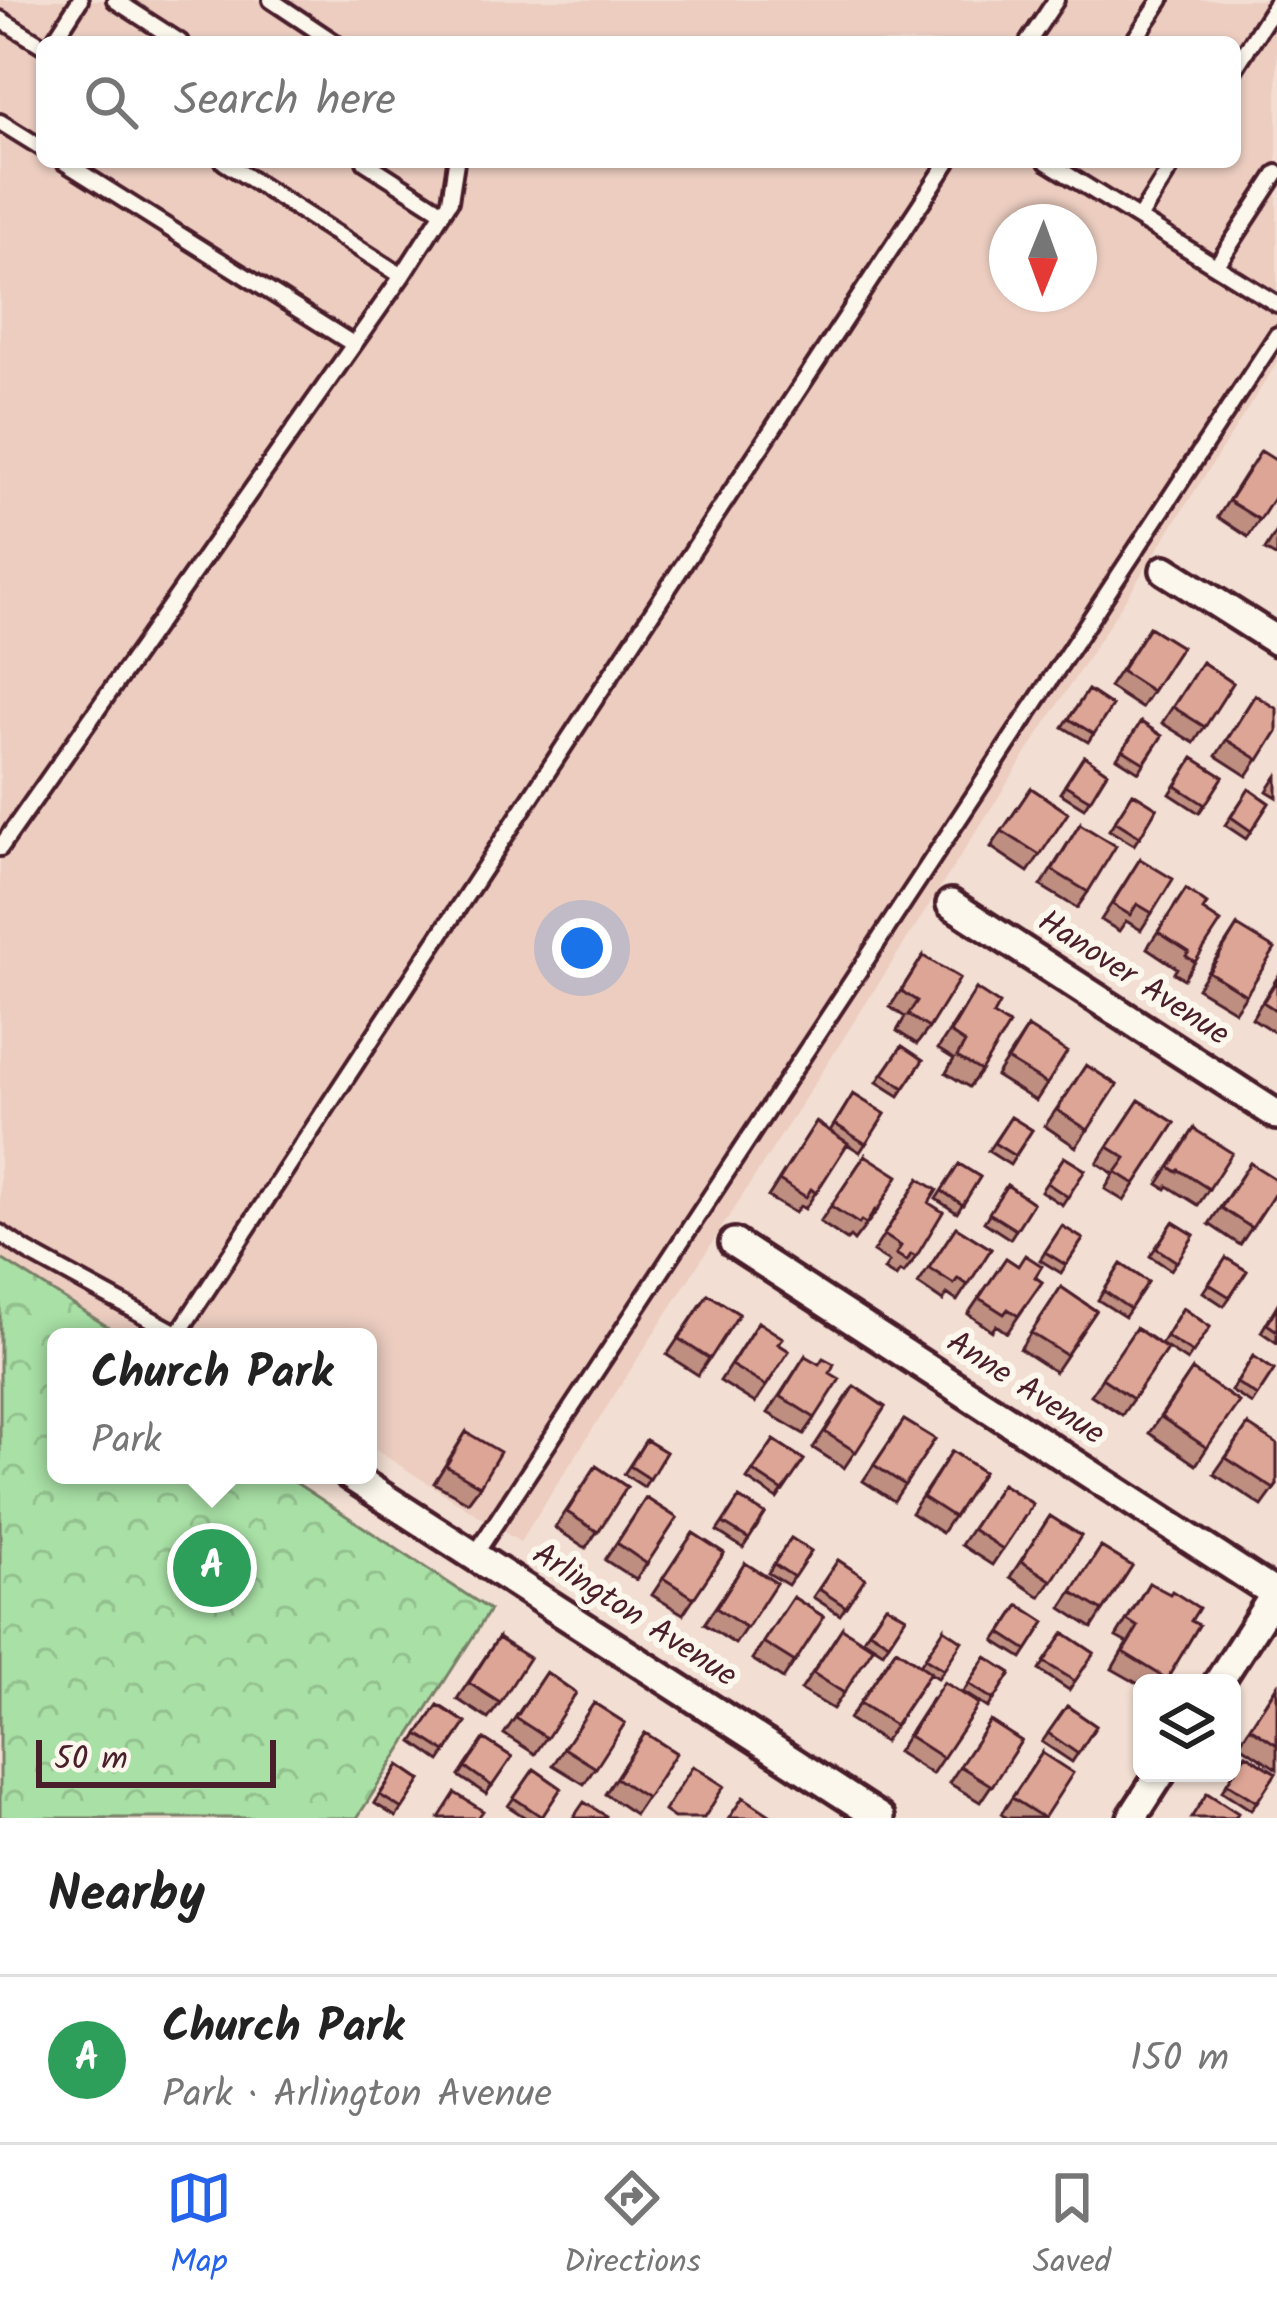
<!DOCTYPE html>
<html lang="en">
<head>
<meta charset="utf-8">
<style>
	body { margin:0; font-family:Kalam,sans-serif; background:#f6f6f6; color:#222 }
	.controls { position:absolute; right:36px; bottom:36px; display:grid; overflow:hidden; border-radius:18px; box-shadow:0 3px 9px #0004 }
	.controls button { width:108px; height:108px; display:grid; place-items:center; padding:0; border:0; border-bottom:3px solid #e0e0e0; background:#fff; color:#222; font:60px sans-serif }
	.compass { position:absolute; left:989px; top:204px; width:108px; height:108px; border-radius:50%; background:#fff; box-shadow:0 3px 9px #0004; rotate:181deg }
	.scale { position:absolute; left:36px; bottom:30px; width:240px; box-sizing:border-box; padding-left:12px; border:6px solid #4a1f2b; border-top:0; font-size:33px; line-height:42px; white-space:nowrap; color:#4a1f2b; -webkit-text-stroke:9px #fbf7ec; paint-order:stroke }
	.you { position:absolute; left:582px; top:948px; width:42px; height:42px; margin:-30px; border:9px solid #fff; border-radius:50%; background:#1a73e8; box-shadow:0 0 0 18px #1a73e833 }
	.badge { display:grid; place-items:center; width:78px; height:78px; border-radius:50%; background:#2563eb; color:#fff; font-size:39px; font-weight:700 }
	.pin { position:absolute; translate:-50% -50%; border:6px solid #fff; box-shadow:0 3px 12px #0006 }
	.popup { position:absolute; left:47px; top:1328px; width:330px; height:156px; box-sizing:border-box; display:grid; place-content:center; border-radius:18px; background:#fff; filter:drop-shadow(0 3px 9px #0005); font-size:39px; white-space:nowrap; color:#767676 }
	.popup b { font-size:45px; color:#222 }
	.popup::after { content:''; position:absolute; left:50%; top:100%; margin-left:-24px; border:24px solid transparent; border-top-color:#fff }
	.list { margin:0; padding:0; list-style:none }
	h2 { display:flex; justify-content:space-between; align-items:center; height:156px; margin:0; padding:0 48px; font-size:51px }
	h2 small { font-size:39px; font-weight:400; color:#767676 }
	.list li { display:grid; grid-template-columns:78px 1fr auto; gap:36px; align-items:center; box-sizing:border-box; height:168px; padding:0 48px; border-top:3px solid #e0e0e0 }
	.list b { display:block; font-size:45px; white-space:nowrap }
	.list p { margin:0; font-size:39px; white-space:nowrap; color:#767676 }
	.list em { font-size:39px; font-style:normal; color:#767676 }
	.icon { flex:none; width:66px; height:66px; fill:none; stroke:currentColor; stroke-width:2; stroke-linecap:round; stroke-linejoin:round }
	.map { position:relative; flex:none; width:1277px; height:1818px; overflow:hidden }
	.search { position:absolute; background:#fff; box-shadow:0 3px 9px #0004; left:36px; right:36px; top:36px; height:132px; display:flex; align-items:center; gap:30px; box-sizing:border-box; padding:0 42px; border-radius:18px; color:#767676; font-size:45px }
	.sheet { height:324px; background:#fff }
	nav { display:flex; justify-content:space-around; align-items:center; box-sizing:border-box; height:168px; border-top:3px solid #e0e0e0; background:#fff; font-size:33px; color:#767676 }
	nav a { display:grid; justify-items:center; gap:6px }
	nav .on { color:#2563eb }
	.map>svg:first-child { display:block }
	.built { fill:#eccdc0; fill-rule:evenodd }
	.park { fill:url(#park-crowns); stroke:#798068; stroke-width:3 }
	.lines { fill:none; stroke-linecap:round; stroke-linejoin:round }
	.lane-casing { stroke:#4a1f2b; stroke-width:22 }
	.street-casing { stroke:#4a1f2b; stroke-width:36 }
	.lane { stroke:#fbf7ec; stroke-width:14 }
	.street { stroke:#fbf7ec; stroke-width:27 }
	.wall { fill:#be8e81; stroke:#4a1f2b; stroke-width:3 }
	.building { fill:#dda596; stroke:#4a1f2b; stroke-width:3 }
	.labels { text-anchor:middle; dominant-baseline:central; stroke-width:12; stroke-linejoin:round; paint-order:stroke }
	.street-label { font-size:33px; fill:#4a1f2b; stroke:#fbf7ec }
</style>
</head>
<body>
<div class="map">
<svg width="1277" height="1818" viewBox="0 0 1277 1818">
	<defs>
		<pattern id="park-crowns" width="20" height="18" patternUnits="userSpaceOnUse" patternTransform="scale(3)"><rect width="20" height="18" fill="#a8e0a5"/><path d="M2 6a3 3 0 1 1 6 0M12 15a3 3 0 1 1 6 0" fill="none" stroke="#92c08e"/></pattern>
	</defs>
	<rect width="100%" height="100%" fill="#f2ded2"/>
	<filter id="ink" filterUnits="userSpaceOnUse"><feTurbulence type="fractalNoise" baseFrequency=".00833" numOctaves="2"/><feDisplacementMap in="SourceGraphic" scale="24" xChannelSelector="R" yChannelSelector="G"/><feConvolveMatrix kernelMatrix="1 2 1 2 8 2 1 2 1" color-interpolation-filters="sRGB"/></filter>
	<g filter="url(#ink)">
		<path class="built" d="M0,0H1277V363L520,1542L368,1445V1337H164L145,1326L137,1337H123L0,1258ZM42,42H1235V162H42ZM1007,222H1079V294H1007Z"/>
		<path class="park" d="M0,1258L119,1334L117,1337H56V1475H284L490,1610L357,1818H0Z"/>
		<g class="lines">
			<g class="lane-casing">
				<path id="lane" d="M115,0L180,42
					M271,0L334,42
					M0,19L42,45
					M53,42L80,0
					M1028,42L1056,0
					M1133,42L1161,0
					M1235,68L1277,2
					M0,122L42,148
					M64,162L353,344
					M224,162L402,276
					M365,162L443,212
					M1047,162L1277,304
					M1139,218L1174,162
					M1217,265L1277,173
					M0,848L402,276L450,201L456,162
					M0,1233L28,1252L178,1334
					M176,1337L948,162
					M474,1556L1277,335"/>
			</g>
			<g class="street-casing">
				<path id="street" d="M1165,570L1277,641
					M951,904L1277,1115
					M734,1243L1277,1595
					M349,1475L880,1818
					M1218,1683L1277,1591
					M1132,1818L1161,1773"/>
			</g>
			<use href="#lane" class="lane"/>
			<use href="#street" class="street"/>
		</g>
		<path class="wall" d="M1249,468L1277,493L1248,537L1218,517Z
			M1277,531V557L1265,550Z
			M1149,627L1181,647L1141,708L1109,687Z
			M1202,662L1233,683L1194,743L1162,723Z
			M1088,690L1112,706L1088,742L1063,727Z
			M1255,695L1277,731L1247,776L1216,756Z
			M1141,722L1162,736L1139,772L1117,758Z
			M1084,756L1107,772L1084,808L1060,793Z
			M1193,758L1223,777L1199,813L1170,794Z
			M1277,776V797L1267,791Z
			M1031,788L1068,813L1028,872L991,847Z
			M1249,789L1269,803L1246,839L1225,825Z
			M1133,793L1157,808L1134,845L1109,830Z
			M1080,824L1088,892L1077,908L1041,886Z
			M1140,859L1152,913L1141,930L1126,921L1119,931L1101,920Z
			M1186,889L1203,910L1195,962L1184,979L1174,973L1177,968L1147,948Z
			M1237,926L1246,995L1235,1011L1197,988Z
			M923,956L929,1028L917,1044L897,1031L905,1017L890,1007Z
			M1277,978V1034L1252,1018Z
			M976,989L993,1015L981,1071L969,1087L946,1073L954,1059L938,1049Z
			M1028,1027L1047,1084L1036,1101L996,1076Z
			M902,1046L923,1060L899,1096L877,1082Z
			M1086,1065L1117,1085L1076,1147L1045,1126Z
			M853,1094L885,1114L860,1152L847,1144L805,1209L800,1206L795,1213L768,1197L816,1122L830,1131Z
			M1139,1100L1175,1123L1124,1201L1105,1189L1114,1174L1097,1163Z
			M1011,1117L1032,1130L1010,1165L988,1151Z
			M1194,1129L1209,1189L1198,1205L1168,1186L1166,1189L1158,1184Z
			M865,1155L877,1211L854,1241L850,1237L847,1240L820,1222Z
			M1064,1157L1085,1170L1062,1205L1041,1191Z
			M1250,1163L1277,1190L1240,1245L1209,1224Z
			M959,1164L980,1177L957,1213L936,1199Z
			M919,1179L929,1203L916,1257L904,1273L900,1271L896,1277L884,1270L889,1262L873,1252Z
			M1007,1185L1033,1203L1010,1239L984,1222Z
			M1173,1222L1194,1235L1171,1270L1150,1256Z
			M1062,1226L1083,1239L1061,1273L1040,1260Z
			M956,1227L991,1249L957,1301L947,1294L943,1301L918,1284Z
			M1006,1258L1042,1282L1007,1333L996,1325L992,1331L968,1314Z
			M1226,1258L1247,1271L1224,1306L1203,1292Z
			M1121,1264L1148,1282L1125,1317L1098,1300Z
			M1061,1287L1096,1311L1055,1372L1020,1349Z
			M708,1294L739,1314L698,1375L667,1355Z
			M1277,1305V1343L1261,1332Z
			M1183,1308L1210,1327L1187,1361L1161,1344Z
			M758,1322L778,1344L789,1351L755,1403L720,1381Z
			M1136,1328L1167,1349L1122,1415L1091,1395Z
			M805,1356L815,1418L804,1434L768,1413Z
			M1253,1356L1274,1370L1252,1404L1231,1391Z
			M1192,1370L1207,1448L1196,1465L1149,1433Z
			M854,1386L885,1407L844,1468L813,1448Z
			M904,1420L935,1439L894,1501L863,1481Z
			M1248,1425L1277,1485L1262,1506L1214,1474Z
			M466,1432L480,1486L468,1502L434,1483Z
			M646,1440L666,1452L644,1487L624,1474Z
			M774,1440L804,1460L777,1499L747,1479Z
			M952,1451L983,1472L942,1533L911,1513Z
			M596,1466L627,1487L586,1548L555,1528Z
			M1002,1484L1033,1504L992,1565L961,1545Z
			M646,1498L677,1518L636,1580L605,1560Z
			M739,1498L765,1514L743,1548L717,1531Z
			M1050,1516L1081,1536L1040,1597L1010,1577Z
			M693,1533L724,1553L683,1614L652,1595Z
			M791,1538L811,1551L788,1585L768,1573Z
			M1101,1547L1132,1566L1092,1628L1061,1608Z
			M838,1560L865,1578L840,1615L813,1597Z
			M745,1563L776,1583L735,1644L704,1624Z
			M1149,1583L1191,1621L1199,1625L1164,1683H1142V1686L1112,1669L1127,1643L1116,1637Z
			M793,1597L824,1617L783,1679L752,1659Z
			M886,1605L906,1617L883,1652L863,1639Z
			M1019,1605L1045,1622L1022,1658L995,1641Z
			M842,1628L844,1693L833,1709L801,1690Z
			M944,1629V1670L938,1678L930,1673L884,1742L849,1719L896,1649L920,1665Z
			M1064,1633L1094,1653L1069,1690L1039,1670Z
			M498,1638L500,1703L488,1719L457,1699Z
			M986,1657L1011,1673L988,1708L963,1692Z
			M546,1672L576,1693L535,1754L504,1734Z
			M1277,1685V1769L1239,1744Z
			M932,1698L979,1704L932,1774L897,1752Z
			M594,1703L625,1723L584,1784L553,1765Z
			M438,1705L466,1723L440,1761L413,1742Z
			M1067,1706L1096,1726L1072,1762L1042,1742Z
			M990,1721L1021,1741L980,1802L949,1783Z
			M645,1733L676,1753L635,1814L605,1794Z
			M484,1739L512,1757L486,1794L459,1776Z
			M1042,1753L1044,1818H1006L1001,1814Z
			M1246,1754L1276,1773L1251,1810L1222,1791Z
			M399,1765L421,1780L396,1817L374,1803Z
			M534,1769L561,1788L541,1818H526L508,1806Z"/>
		<path class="building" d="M1261,451L1277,461V493L1260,520L1229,501Z
			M1149,627L1181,647L1152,691L1121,671Z
			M1202,662L1233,683L1205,727L1173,707Z
			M1088,690L1112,706L1094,734L1069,719Z
			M1255,695L1277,709V731L1259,760L1227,740Z
			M1141,722L1162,736L1144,763L1123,750Z
			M1084,756L1107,772L1090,800L1065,785Z
			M1193,758L1223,777L1205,805L1176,786Z
			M1031,788L1068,813L1040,855L1002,831Z
			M1249,789L1269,803L1251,831L1231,817Z
			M1133,793L1157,808L1140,837L1115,821Z
			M1080,824L1116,846L1088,892L1052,870Z
			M1140,859L1173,879L1152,913L1137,904L1130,915L1112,904Z
			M1186,889L1207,904L1203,910L1221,922L1195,962L1186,956L1189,952L1158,932Z
			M1237,926L1275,949L1246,995L1209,972Z
			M923,956L960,978L929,1028L908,1015L917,1001L901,991Z
			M1277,980V1011L1263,1002Z
			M976,989L999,1004L993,1015L1009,1025L981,1071L957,1057L965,1043L950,1033Z
			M1028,1027L1067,1052L1047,1084L1008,1060Z
			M902,1046L923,1060L904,1088L883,1074Z
			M1086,1065L1117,1085L1088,1130L1057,1110Z
			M853,1094L885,1114L866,1144L835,1124Z
			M1139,1100L1175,1123L1135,1184L1116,1172L1126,1158L1108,1147Z
			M1011,1117L1032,1130L1015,1156L994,1143Z
			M816,1122L848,1143L816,1193L811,1189L806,1197L779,1180Z
			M1194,1129L1232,1153L1209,1189L1179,1170L1177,1172L1170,1167Z
			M865,1155L898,1176L877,1211L875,1210L866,1224L861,1221L859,1224L831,1206Z
			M1064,1157L1085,1170L1068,1197L1047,1183Z
			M1250,1163L1277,1180V1190L1252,1228L1221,1208Z
			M959,1164L980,1177L963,1205L942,1191Z
			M919,1179L937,1190L929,1203L943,1212L916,1257L911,1254L907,1261L896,1254L901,1246L884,1235Z
			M1007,1185L1033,1203L1016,1230L989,1213Z
			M1173,1222L1194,1235L1177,1262L1156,1248Z
			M1062,1226L1083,1239L1066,1265L1045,1252Z
			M956,1227L991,1249L968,1285L958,1278L954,1284L929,1268Z
			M1025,1255L1042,1266L1035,1277L1042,1282L1018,1316L1008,1309L1004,1314L979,1298L1006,1258L1018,1266Z
			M1226,1258L1247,1271L1230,1297L1209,1284Z
			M1121,1264L1148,1282L1130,1309L1104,1291Z
			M1061,1287L1096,1311L1066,1355L1031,1333Z
			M708,1294L739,1314L710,1359L679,1339Z
			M1277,1306V1331L1267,1324Z
			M1183,1308L1210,1327L1193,1353L1166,1336Z
			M758,1322L783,1338L778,1344L789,1351L766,1386L731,1365Z
			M1136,1328L1167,1349L1133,1399L1102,1378Z
			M805,1356L819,1364L823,1358L834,1364L830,1373L840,1379L815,1418L780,1396Z
			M1253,1356L1274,1370L1257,1396L1237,1383Z
			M1192,1370L1239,1402L1207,1448L1161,1417Z
			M854,1386L885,1407L856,1452L825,1432Z
			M904,1420L935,1439L905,1485L874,1465Z
			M1248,1425L1277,1444V1485L1274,1489L1226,1458Z
			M466,1432L500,1452L480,1486L446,1466Z
			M646,1440L666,1452L650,1479L630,1466Z
			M774,1440L804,1460L783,1491L753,1471Z
			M952,1451L983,1472L954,1517L923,1497Z
			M596,1466L627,1487L598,1532L567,1512Z
			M1002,1484L1033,1504L1003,1549L972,1529Z
			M646,1498L677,1518L647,1564L617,1543Z
			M739,1498L765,1514L749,1539L723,1523Z
			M1050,1516L1081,1536L1052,1581L1021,1561Z
			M693,1533L724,1553L694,1598L663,1578Z
			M791,1538L811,1551L794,1577L774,1564Z
			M1101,1547L1132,1566L1103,1611L1072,1592Z
			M838,1560L865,1578L846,1607L819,1589Z
			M745,1563L776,1583L747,1628L716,1608Z
			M1149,1583L1170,1594L1172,1591L1199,1608L1191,1621L1199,1625L1167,1679L1123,1652L1138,1627L1127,1620Z
			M793,1597L824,1617L795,1662L763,1642Z
			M886,1605L906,1617L889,1643L869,1631Z
			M1019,1605L1045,1622L1027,1650L1001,1633Z
			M842,1628L873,1648L844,1693L813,1673Z
			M944,1629L962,1641L944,1670L925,1658Z
			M1064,1633L1094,1653L1075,1681L1044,1662Z
			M498,1638L529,1658L500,1703L469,1683Z
			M896,1649L930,1672L895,1725L860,1703Z
			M986,1657L1011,1673L994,1700L969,1684Z
			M546,1672L576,1693L547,1738L516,1718Z
			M944,1682L979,1704L943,1758L909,1736Z
			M1277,1686V1745L1250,1727Z
			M594,1703L625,1723L596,1768L564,1748Z
			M438,1705L466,1723L446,1752L418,1734Z
			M1067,1706L1096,1726L1078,1754L1048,1733Z
			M990,1721L1021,1741L992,1786L960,1766Z
			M645,1733L676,1753L647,1798L616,1778Z
			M484,1739L512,1757L492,1786L465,1767Z
			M1042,1753L1073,1773L1044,1818L1012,1798Z
			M1246,1754L1276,1773L1257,1802L1227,1783Z
			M399,1765L421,1780L402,1809L380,1795Z
			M693,1766L724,1786L704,1818H674L664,1811Z
			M534,1769L561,1788L542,1817L514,1798Z
			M455,1793L483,1811L478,1818H439Z
			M1207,1793L1238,1813L1235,1818H1191Z
			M743,1797L773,1817V1818H729Z
			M584,1802L606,1816L605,1818H573Z"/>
	</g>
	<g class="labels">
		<g class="street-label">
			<text transform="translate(1133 979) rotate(33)">Hanover Avenue</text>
			<text transform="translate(1025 1389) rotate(33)">Anne Avenue</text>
			<text transform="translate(634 1616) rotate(33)">Arlington Avenue</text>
		</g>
	</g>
</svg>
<div class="controls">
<button><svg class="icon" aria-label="layers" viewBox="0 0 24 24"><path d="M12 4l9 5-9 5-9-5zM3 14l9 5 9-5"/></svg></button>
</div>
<svg class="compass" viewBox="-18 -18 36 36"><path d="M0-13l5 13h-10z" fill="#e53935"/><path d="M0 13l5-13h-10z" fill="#767676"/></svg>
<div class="scale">50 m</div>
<div class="you"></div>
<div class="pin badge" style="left:212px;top:1568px;background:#2e9e5b">A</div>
<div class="popup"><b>Church Park</b>Park</div>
<div class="search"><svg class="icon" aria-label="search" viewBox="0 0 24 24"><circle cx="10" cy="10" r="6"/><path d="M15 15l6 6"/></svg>Search here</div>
</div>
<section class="sheet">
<h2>Nearby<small></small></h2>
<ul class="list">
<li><span class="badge" style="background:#2e9e5b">A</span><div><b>Church Park</b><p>Park · Arlington Avenue</p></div><em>150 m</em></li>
</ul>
</section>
<nav>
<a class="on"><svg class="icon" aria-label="map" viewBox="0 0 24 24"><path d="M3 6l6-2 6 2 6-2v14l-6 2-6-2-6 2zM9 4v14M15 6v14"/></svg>Map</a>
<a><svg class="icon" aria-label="directions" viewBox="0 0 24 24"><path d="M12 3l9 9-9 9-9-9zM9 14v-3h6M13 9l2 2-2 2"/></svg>Directions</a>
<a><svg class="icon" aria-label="saved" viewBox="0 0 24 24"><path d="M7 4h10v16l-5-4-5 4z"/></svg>Saved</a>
</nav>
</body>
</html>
